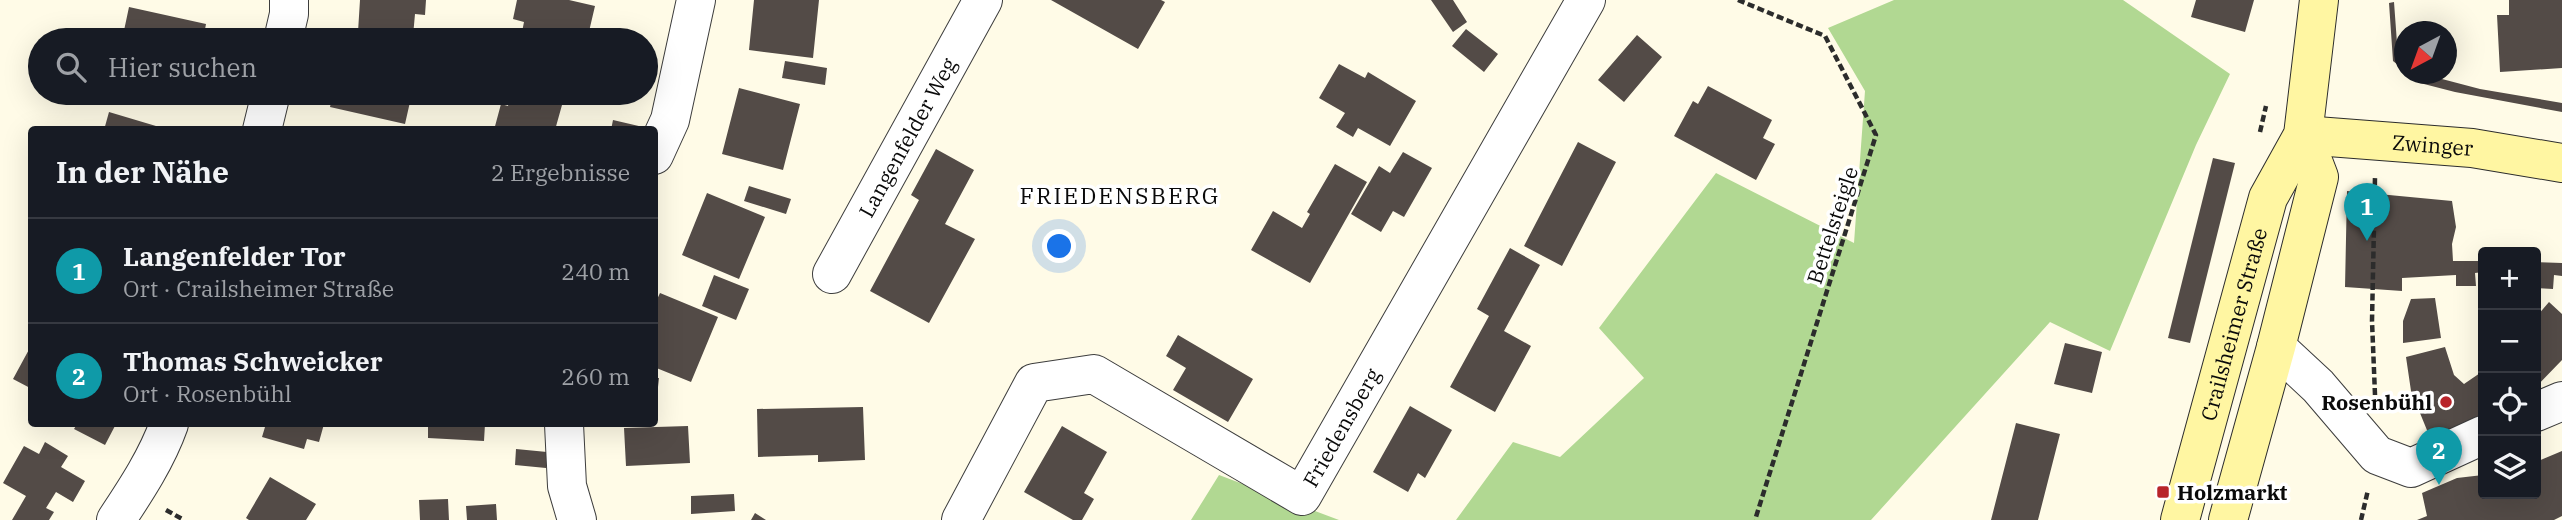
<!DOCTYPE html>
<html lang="de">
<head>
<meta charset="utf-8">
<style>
	body { margin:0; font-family:"IBM Plex Serif",serif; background:#20242c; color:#f1f3f6 }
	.controls { position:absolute; right:21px; bottom:21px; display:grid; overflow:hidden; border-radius:7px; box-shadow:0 7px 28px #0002 }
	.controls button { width:63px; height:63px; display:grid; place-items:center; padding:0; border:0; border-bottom:2px solid #363941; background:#171b24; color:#f1f3f6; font:35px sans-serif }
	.compass { position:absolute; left:2394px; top:21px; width:63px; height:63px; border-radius:50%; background:#171b24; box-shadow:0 7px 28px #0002; rotate:221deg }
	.you { position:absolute; left:1060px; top:247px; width:24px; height:24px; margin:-18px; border:5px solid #fff; border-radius:50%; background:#1a73e8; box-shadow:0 0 0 10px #1a73e833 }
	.badge { display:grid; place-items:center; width:46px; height:46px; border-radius:50%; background:#2563eb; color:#fff; font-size:23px; font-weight:700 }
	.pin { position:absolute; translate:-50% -58px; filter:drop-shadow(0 2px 4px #0008) }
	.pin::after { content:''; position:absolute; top:37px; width:24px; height:21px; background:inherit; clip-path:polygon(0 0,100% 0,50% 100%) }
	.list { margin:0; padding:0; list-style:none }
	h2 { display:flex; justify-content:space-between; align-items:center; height:91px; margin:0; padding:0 28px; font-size:30px }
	h2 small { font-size:23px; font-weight:400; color:#9ea1a6 }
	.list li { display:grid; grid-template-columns:46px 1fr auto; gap:21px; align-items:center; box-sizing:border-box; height:105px; padding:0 28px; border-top:2px solid #363941 }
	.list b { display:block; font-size:26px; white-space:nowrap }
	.list p { margin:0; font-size:23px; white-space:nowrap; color:#9ea1a6 }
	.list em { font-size:23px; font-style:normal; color:#9ea1a6 }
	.icon { flex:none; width:38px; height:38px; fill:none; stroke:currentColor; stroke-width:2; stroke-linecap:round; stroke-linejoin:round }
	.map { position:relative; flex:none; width:2562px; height:520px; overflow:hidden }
	.search { position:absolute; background:#171b24; box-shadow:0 7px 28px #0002; left:28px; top:28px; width:630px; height:77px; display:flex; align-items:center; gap:18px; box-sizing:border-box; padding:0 24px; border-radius:38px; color:#9ea1a6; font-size:26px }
	.panel { position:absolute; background:#171b24; box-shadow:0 7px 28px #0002; left:28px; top:126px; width:630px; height:301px; border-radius:7px }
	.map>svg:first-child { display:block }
	.forest { fill:#b1d892 }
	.building { fill:#534b47 }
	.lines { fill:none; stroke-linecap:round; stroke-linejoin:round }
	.street-casing { stroke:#3d3d3d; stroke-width:40 }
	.secondary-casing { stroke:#2c2c2c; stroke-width:40 }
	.path { stroke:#2c2c2c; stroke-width:4.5; stroke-dasharray:7 3.5; stroke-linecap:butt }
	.street { stroke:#fff; stroke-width:38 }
	.secondary { stroke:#fff6a2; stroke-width:38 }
	.poi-dot { fill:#b8242a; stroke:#fff; stroke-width:2.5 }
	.labels { text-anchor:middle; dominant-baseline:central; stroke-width:7; stroke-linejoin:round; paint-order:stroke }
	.street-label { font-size:21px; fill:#0a0a0a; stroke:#fff }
	.poi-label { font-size:21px; font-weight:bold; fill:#0a0a0a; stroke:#fff; text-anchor:end }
	.neighbourhood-label { font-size:23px; letter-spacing:2px; fill:#0a0a0a; stroke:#fff }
</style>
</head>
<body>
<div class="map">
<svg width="2562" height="520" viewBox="0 0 2562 520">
	<rect width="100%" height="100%" fill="#fffbe7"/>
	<path class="forest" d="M1894,0H2123L2230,74L2196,145L2110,351L2050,322L1871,520H1456L1513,442L1560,457L1644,378L1599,328L1716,173L1854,243L1865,91L1828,28Z
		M1219,475L1339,520H1191Z"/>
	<path class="building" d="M360,0H426L425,15L415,14L413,36L358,32Z
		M517,0H569L595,6L587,40H533L534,36L522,32L524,22L513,19Z
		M754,0H819L813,58L749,50Z
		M1051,0H1161L1165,2L1138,49Z
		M1431,0H1453L1467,22L1453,32Z
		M2196,0H2254L2245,32L2191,17Z
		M2509,0H2562V68L2500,72L2497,15H2509Z
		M2394,2L2397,43L2401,56L2404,60V70L2393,61L2389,3Z
		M129,7L206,24L203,40H122Z
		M1466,29L1498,54L1484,72L1452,46Z
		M1637,35L1662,57L1624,102L1598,80Z
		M785,61L827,68L825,85L782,78Z
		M1339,64L1365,78L1368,72L1416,101L1390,146L1358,128L1353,137L1336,127L1345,113L1319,98Z
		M2408,74H2423L2480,89L2562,103V112L2455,92L2420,83Z
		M1708,86L1772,120L1763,138L1775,144L1756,180L1674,136L1693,101L1698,104Z
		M739,88L800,104L783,170L722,154Z
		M333,93H412L405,124L330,107Z
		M527,95L562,105L555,130H494L501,104L508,106L510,97L525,101Z
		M109,112L166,129V130H104Z
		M613,120L643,127V130H611Z
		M1578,142L1616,162L1562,266L1524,246Z
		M936,149L974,170L945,224L975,239L929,323L870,291L919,200L911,195Z
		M1403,152L1432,168L1404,217L1393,211L1381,232L1351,214L1379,166L1390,173Z
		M2213,158L2235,163L2190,343L2168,338Z
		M1335,164L1367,182L1310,283L1251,250L1273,211L1302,228L1310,214L1307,212Z
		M749,186L791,199L786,214L744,201Z
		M2347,191L2452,201L2456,227L2452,244L2453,261H2483V272L2475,273L2476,286H2456V275L2402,278V291L2345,287Z
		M707,193L765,217L739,279L682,255Z
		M1510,248L1540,265L1504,331L1531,346L1495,412L1450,387L1489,316L1477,309Z
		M2536,262L2562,263V276L2554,275L2553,289L2536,288Z
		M714,275L749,289L736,320L702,306Z
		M660,293L718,317L691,382L654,367V306Z
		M2435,298L2441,338L2403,343V321L2411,299Z
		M2549,302L2562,314V360L2536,387V317Z
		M1178,335L1253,379L1228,422L1173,390L1186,368L1166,356Z
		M2065,343L2102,352L2092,393L2054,384Z
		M32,344V389L13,379Z
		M2445,347L2454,375L2464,384L2483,371V417L2431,440L2411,391L2406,357Z
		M654,378H659L657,396H654Z
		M1410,406L1452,430L1425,478L1418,473L1408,492L1373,472Z
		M863,407L865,460L818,462V455L758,457L757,409Z
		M2016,423L2060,434L2038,520H1991Z
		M77,424H116L105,445L74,429Z
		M256,424H324L319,442L307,439L304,449L262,437L265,427Z
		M428,424H485L484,441L428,438Z
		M688,426L690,463L626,466L624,428Z
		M1062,426L1107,452L1084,493L1094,499L1082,520H1073L1024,492Z
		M45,442L68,456L61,467L85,481L73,502L56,492L46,508L54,512L49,520H12L26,496L3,483L24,446L39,454Z
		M516,449L547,452L546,468L515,465Z
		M2562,451V516L2554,520H2417L2427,516L2422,493L2457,478L2483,475V494H2536V462Z
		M270,477L316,504L306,520H249L246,518Z
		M734,494L735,511L691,514V496Z
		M448,499L449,520H420L419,500Z
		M496,504L497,520H467L466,506Z
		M755,513L766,520H751Z"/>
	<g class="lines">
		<g class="street-casing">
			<g id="street">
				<path d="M283,40L289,14V0"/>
				<path d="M262,130L271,93"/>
				<path d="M654,155L670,120L696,0"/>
				<path id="s1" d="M832,274L983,0"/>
				<path d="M2276,347L2318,386L2377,455L2411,468L2483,435"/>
				<path d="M2536,412L2562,401"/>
				<path d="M564,424L567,486L577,520"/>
				<path d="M116,520C136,490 157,458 169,424"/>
				<path id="s2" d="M961,520L1034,383L1094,374L1302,496L1586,0"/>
			</g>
		</g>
		<g class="secondary-casing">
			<g id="secondary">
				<path id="s3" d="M2303,135L2472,148L2562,163"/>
				<path id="s4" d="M2180,520L2268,198L2303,135L2319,0"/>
				<path d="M2228,520L2276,347L2319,177L2303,135"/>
			</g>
		</g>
		<path class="path" d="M1738,0L1825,36L1876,135L1755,520
			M2260,132L2266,106
			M2375,395L2372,321L2375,177
			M166,510L184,520
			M2361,520L2368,490"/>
		<use href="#street" class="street"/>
		<use href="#secondary" class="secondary"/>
	</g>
	<g class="poi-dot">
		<circle cx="2446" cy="402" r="7"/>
		<rect x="2156" y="485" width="14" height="14" rx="3.5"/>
	</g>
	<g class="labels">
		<g class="street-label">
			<text stroke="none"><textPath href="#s1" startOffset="156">Langenfelder Weg</textPath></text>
			<text stroke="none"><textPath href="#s3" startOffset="130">Zwinger</textPath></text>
			<text transform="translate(1832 225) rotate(-72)">Bettelsteigle</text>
			<text stroke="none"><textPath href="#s4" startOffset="203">Crailsheimer Straße</textPath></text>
			<text stroke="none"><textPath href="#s2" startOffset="536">Friedensberg</textPath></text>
		</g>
		<g class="poi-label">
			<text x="2432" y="402">Rosenbühl</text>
			<text x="2177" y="492" text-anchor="start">Holzmarkt</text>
		</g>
		<g class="neighbourhood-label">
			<text x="1120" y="195">FRIEDENSBERG</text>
		</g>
	</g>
</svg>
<div class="controls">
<button>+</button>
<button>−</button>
<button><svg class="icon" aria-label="locate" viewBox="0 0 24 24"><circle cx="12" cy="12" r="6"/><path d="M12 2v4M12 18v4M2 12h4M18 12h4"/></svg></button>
<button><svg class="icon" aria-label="layers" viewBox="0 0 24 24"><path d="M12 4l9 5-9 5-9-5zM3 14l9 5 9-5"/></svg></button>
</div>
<svg class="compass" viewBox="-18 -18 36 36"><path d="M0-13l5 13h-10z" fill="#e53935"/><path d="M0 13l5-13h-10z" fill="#9ea1a6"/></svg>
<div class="you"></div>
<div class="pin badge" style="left:2367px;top:241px;background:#0f9aa8">1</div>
<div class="pin badge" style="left:2439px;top:485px;background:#0f9aa8">2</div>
<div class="search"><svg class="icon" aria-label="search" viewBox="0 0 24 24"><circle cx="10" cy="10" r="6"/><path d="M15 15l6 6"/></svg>Hier suchen</div>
<section class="panel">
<h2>In der Nähe<small>2 Ergebnisse</small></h2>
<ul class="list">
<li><span class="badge" style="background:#0f9aa8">1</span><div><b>Langenfelder Tor</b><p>Ort · Crailsheimer Straße</p></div><em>240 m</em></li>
<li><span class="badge" style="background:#0f9aa8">2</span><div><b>Thomas Schweicker</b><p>Ort · Rosenbühl</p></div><em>260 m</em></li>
</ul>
</section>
</div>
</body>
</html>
